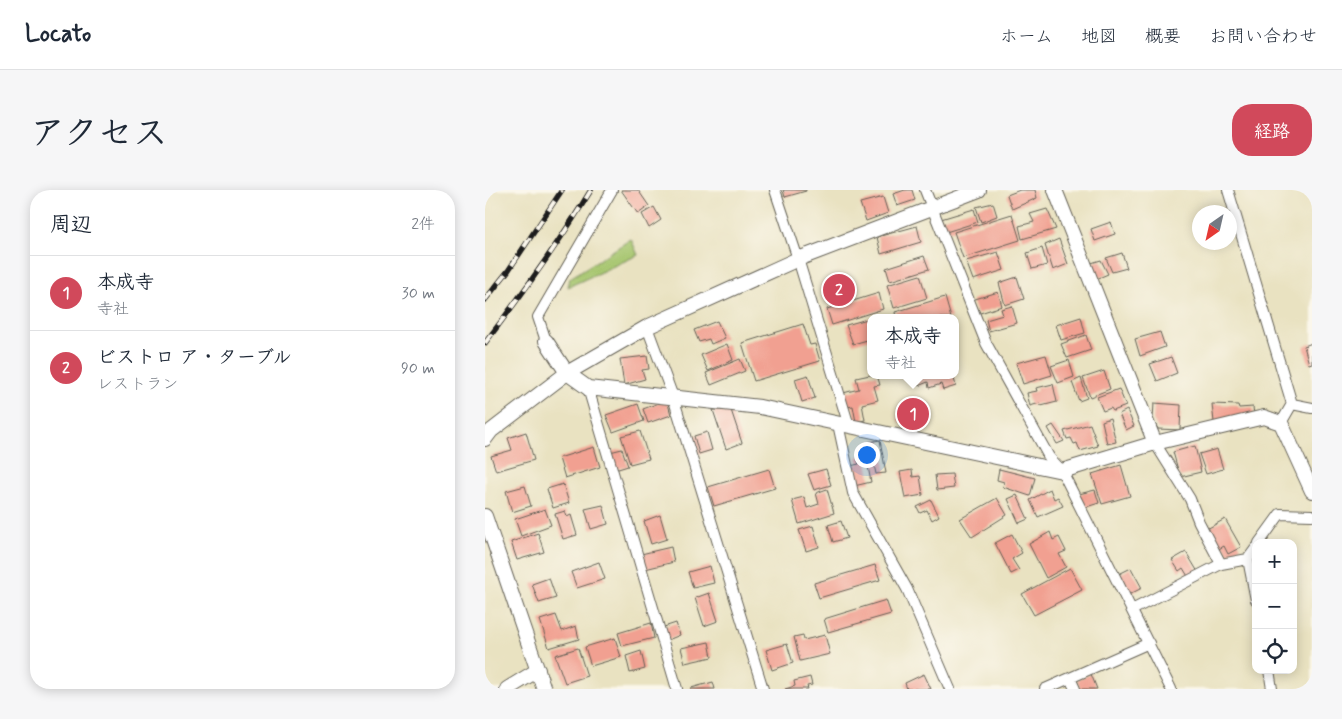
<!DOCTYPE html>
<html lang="ja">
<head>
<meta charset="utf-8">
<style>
	body { margin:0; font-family:Mynerve,"Klee One",sans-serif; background:#f6f6f7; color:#1f2937 }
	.controls { position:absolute; right:15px; bottom:15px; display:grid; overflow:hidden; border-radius:10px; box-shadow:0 2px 12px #0003 }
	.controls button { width:45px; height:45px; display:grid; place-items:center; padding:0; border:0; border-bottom:1px solid #e0e1e3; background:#fff; color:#1f2937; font:25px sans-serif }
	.compass { position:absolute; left:707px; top:15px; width:45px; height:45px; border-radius:50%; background:#fff; box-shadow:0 2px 12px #0003; rotate:214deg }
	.you { position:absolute; left:381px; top:264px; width:18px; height:18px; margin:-12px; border:4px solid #fff; border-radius:50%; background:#1a73e8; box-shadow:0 0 0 8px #1a73e833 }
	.badge { display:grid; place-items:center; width:32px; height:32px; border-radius:50%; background:#d1495b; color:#fff; font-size:16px; font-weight:700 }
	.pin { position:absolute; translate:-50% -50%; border:2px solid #fff; box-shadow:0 1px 5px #0006 }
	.popup { position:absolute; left:382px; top:124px; width:92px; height:65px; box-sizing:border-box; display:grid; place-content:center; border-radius:10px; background:#fff; filter:drop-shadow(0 1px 4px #0005); font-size:16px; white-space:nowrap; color:#747a83 }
	.popup b { font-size:19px; color:#1f2937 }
	.popup::after { content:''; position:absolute; left:50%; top:100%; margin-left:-10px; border:10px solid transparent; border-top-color:#fff }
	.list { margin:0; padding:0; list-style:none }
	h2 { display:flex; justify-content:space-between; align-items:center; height:65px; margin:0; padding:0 20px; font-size:21px }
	h2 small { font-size:16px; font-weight:400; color:#747a83 }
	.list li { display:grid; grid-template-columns:32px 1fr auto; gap:15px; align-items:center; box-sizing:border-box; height:75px; padding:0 20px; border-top:1px solid #e0e1e3 }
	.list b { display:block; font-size:19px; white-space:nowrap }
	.list p { margin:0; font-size:16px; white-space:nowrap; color:#747a83 }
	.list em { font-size:16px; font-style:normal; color:#747a83 }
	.icon { flex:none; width:28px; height:28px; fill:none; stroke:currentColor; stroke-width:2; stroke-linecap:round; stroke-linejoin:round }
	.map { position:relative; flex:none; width:827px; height:499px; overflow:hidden; border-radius:20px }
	header { display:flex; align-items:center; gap:30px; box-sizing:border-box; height:70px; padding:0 25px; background:#fff; border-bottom:1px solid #e0e1e3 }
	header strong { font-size:24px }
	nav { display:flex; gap:28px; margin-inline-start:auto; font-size:18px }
	.intro { display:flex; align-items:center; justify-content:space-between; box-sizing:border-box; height:120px; padding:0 30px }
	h1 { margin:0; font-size:35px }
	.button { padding:12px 22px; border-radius:20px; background:#d1495b; color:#fff; font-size:18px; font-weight:700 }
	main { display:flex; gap:30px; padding:0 30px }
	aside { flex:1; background:#fff; border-radius:20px; box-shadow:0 2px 12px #0003 }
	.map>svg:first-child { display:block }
	.green { fill:#a4c46c; stroke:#607044 }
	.building { fill:#f1a091 }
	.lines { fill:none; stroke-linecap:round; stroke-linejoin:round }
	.minor-casing { stroke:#646156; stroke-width:12 }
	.tertiary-casing { stroke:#646156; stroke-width:16 }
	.minor { stroke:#fff; stroke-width:10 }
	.tertiary { stroke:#fff; stroke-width:14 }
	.rail-casing { stroke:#1c1c1c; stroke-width:5.5 }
	.rail { stroke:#fbf7ec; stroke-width:4; stroke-dasharray:11; stroke-linecap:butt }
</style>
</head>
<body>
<header>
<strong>Locato</strong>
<nav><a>ホーム</a><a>地図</a><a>概要</a><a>お問い合わせ</a></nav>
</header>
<div class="intro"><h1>アクセス</h1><a class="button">経路</a></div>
<main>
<aside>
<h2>周辺<small>2件</small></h2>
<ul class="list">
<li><span class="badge">1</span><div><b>本成寺</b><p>寺社</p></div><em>30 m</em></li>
<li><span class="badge">2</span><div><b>ビストロ ア・ターブル</b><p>レストラン</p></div><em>90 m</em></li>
</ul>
</aside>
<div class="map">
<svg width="827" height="499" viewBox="0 0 827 499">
	<rect width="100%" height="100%" fill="#fbf7ec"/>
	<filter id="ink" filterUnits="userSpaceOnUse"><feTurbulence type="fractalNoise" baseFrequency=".02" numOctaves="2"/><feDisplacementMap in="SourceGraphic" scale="10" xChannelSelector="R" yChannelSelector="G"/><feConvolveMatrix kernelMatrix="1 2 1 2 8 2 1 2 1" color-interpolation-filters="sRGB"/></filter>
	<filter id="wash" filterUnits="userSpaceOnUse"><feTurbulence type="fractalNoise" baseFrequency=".0096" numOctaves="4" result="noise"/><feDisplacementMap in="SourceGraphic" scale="20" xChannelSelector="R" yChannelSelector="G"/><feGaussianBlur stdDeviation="1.12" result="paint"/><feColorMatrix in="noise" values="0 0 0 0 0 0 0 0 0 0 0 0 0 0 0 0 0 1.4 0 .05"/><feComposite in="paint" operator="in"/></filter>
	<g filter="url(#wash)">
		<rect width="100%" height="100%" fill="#e9e2c1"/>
		<path class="green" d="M146,49L153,65L83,97L85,88Z"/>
		<g id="blocks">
			<path class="building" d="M136,0H153L164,16L153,24Z
				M298,0H321V1L300,7Z
				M420,0H427L430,10L412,16L408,4Z
				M535,0H550L552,8L527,19L522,5Z
				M398,7L403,23L381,31L375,13Z
				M508,13L512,26L496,32L491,17Z
				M169,17L176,30L164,38L157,24Z
				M489,19L493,32L461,42L456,29Z
				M562,19L571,39L537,49L534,36L549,32L545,24Z
				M527,24L535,50L478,68L469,42Z
				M626,32L630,44L610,51L606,39Z
				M432,36L436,52L396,64L392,47Z
				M574,49L583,74L568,80L560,55Z
				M557,58L562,75L547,79L542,63Z
				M513,62L519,80L488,90L481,71Z
				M637,63L642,78L627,82L621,68Z
				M439,66L444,79L405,91L401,78Z
				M616,70L623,84L609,90L603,74Z
				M435,85L442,108L409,118L402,95Z
				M532,87L539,109L520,115L514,93Z
				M365,91L369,101L342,110L339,99Z
				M513,102L517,116L492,124L487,110Z
				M394,103L398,119L347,135L342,119Z
				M460,107L466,128H411L410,122Z
				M527,116L532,133L504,141L501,130L518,125L516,119Z
				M596,127L600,143L576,150L571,135Z
				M386,128V149L368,154L361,135Z
				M232,131L240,148L226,154L224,149L214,152L209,140Z
				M318,134L325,155L330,154L335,171L269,191L257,153Z
				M675,142L680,157L655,166L650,149Z
				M601,145L606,160L582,168L576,154Z
				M827,153V173L824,174L819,156Z
				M242,154L248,170L223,181L216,165Z
				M561,165L567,185L538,194L531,173Z
				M162,166L164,179L157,180L160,189L139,195L135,169Z
				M686,167L692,183L672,191L665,174Z
				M255,169L260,181L226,195L221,183Z
				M584,170L589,187L573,193L566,176Z
				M619,181L625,199L605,207L598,188Z
				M323,185L330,208L317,212L310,189Z
				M385,185H392L395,195L389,196L393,210L377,214L380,230L371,232L368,216L362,217L358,203L374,199L371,188Z
				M429,185H468L471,196L458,200L456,194L444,198L443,192L433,196Z
				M596,188L602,208L594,211L587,192Z
				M568,194L572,212L556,216L555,213L545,216L542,203L552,201L551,198Z
				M634,199L641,216L628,221L626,218L618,221L612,207Z
				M182,210L186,225L163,233L158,219Z
				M669,213L696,215L695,240L673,239L668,230Z
				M153,214L159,231L128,242L121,225Z
				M438,214L441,231L426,233L425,230L414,232L413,226L417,225V222L423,221L422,217Z
				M727,214L753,215L754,218L768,217L769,225L729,232Z
				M228,220H246L257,253L241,259Z
				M642,220L649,236L641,240L634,224Z
				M625,228L631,252L622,254L617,231Z
				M605,234L613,256L595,261L592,253L589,254L586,248L582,249L579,241Z
				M568,235L579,251L572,254L563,238Z
				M155,241L164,269L145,274L136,246Z
				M41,242L49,270L11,281L6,266L27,260L23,248Z
				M222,242L227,260L214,264L209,246Z
				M395,250L401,283L391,284L384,252Z
				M710,256L716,282L695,287L688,262Z
				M109,257L115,277L80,288L74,268Z
				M137,259L143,276L130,280L125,262Z
				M732,259L738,279L721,284L714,264Z
				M381,266L386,292L369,296L365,276L374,274L372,267Z
				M636,275L645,306L617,314L607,284Z
				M284,279L290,298L229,316L223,297Z
				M341,279L346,295L329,300L323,284Z
				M514,279L550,288L545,306L518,297L519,292L512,290Z
				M427,280L428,287L435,286L438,305L420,308L415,282Z
				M467,284L469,298L452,300L450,285Z
				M78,294L84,313L68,318L62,299Z
				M40,296L46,316L27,322L21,301Z
				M342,299L349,323L314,334L307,310L319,307L322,318L334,314L331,303Z
				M565,299L569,309L573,307L578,316L553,327L545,310Z
				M610,300L614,313L598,318L594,304Z
				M532,305L543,329L534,333L523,309Z
				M512,308L522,325L487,347L475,329Z
				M446,310L454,326L447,330L442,320L435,323L432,317Z
				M118,315L123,334L106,339L100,319Z
				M60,319L66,335L36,346L30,329Z
				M80,321L82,327L86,325L92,345L78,349L70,324Z
				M175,325L182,349L166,354L159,331Z
				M740,329L756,357L743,364L739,356L732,360L720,340Z
				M356,331L362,348L348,352L343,335Z
				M328,336L334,357L321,361L314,340Z
				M565,342L568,350L574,347L581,361L574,364L581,377L561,388L544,354Z
				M53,343L59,362L32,370L26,352Z
				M527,344L537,363L527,369L534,380L526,384L510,353Z
				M186,357L189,372L160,379L156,364Z
				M701,362L713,382L704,388L698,378L694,381L687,370Z
				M114,372L120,389L92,398L86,382Z
				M390,375L395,390L334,408L329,393Z
				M225,376L229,393L208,398L203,382Z
				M585,378L597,400L549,425L537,404Z
				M646,378L657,398L643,405L632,385Z
				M64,388L71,408L54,413L47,394Z
				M224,403L233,431L219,436L210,408Z
				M401,410L406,424L343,442L339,429Z
				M71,425L77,441L91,436L94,449L64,458L55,430Z
				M166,433L169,448L137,456L133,443Z
				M191,433L195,445L183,450L179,437Z
				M318,445L319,450L340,445L345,464L315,471L309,447Z
				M130,448L136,467L106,476L100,457Z
				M224,452L227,467L200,473L196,458Z
				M302,454L308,473L287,480L281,460Z
				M93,458L102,486L80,493L70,465Z
				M156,461L160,479L145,483L141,466Z
				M439,484L446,499H422L420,493Z
				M606,484L612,499H595L592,490Z
				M325,487L327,495L322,496L323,499H300L310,496L309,491Z
				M228,492L230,499H206V498Z"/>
		</g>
	</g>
	<g filter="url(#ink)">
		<use href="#blocks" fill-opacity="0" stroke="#646156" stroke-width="1"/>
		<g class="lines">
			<g class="minor-casing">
				<path id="minor" d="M290,0L313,69L364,236
					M440,0L501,153L564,267L577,281L686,499
					M743,0L807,214L796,233
					M162,137L188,207L278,499
					M61,151L53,127L127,0
					M103,198L192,499
					M807,214L827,218
					M353,234L368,303L422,399L465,499
					M670,253L705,309L714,332L736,374
					M774,353L795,324L827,325
					M763,369L771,410
					M647,420L736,374L763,369L771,358
					M784,480L787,499
					M585,488L590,499
					M560,499L664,453"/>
			</g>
			<g class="tertiary-casing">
				<path id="tertiary" d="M570,0L670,253
					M61,151L82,183L162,137L313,69L494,0
					M0,249L6,241L82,183L103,198L275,217L577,281L670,253L779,227L796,233L827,301
					M0,326L59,499
					M22,499L53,480"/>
			</g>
			<use href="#minor" class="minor"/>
			<use href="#tertiary" class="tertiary"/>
			<g class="rail-casing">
				<path id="rail" d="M0,110L23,81L77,0
					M0,153C38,103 74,53 106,0"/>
			</g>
			<use href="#rail" class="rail"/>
		</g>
	</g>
</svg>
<div class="controls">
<button>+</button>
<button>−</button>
<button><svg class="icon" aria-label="locate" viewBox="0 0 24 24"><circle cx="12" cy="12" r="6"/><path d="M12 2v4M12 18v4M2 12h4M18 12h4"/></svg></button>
</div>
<svg class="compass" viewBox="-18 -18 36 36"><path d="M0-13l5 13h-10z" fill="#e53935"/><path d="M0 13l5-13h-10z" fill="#747a83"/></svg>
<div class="you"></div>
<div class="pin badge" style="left:428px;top:224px">1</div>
<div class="popup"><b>本成寺</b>寺社</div>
<div class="pin badge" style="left:354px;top:100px">2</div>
</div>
</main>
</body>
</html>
